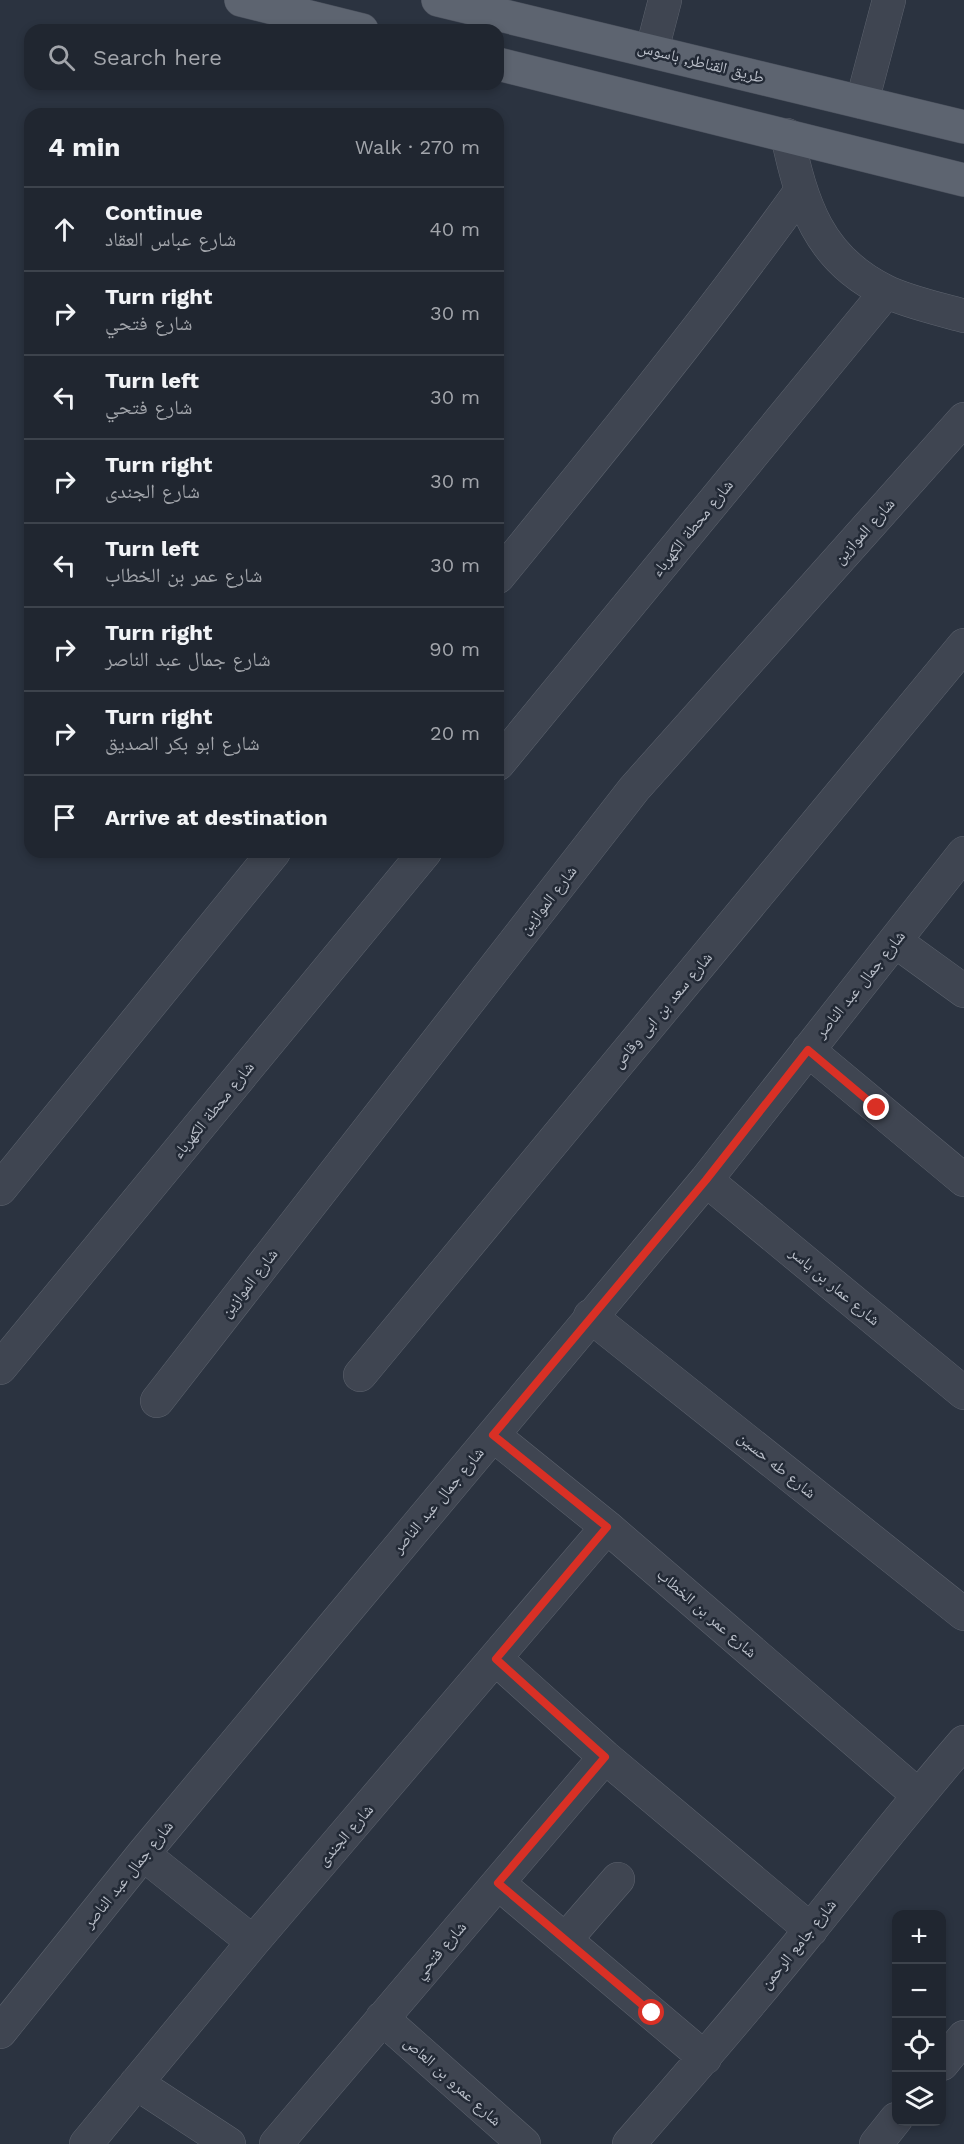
<!DOCTYPE html>
<html lang="en">
<head>
<meta charset="utf-8">
<style>
	body { margin:0; font-family:"Work Sans","Noto Naskh Arabic",sans-serif; background:#2d323c; color:#f1f3f6 }
	.controls { position:absolute; right:18px; bottom:18px; display:grid; overflow:hidden; border-radius:12px; box-shadow:0 3px 9px #0003 }
	.controls button { width:54px; height:54px; display:grid; place-items:center; padding:0; border:0; border-bottom:2px solid #3d434c; background:#202630; color:#f1f3f6; font:30px sans-serif }
	.stop { position:absolute; width:18px; height:18px; margin:-14px; border:4px solid #d93025; border-radius:50%; background:#fff }
	.stop.end { background:#d93025; border-color:#fff; box-shadow:0 2px 6px #0008 }
	.list { margin:0; padding:0; list-style:none }
	h2 { display:flex; justify-content:space-between; align-items:center; height:78px; margin:0; padding:0 24px; font-size:26px }
	h2 small { font-size:20px; font-weight:400; color:#a2a5ab }
	.list li { display:grid; grid-template-columns:39px 1fr auto; gap:18px; align-items:center; box-sizing:border-box; height:84px; padding:0 24px; border-top:2px solid #3d434c }
	.list b { display:block; font-size:22px; white-space:nowrap }
	.list p { margin:0; font-size:20px; white-space:nowrap; color:#a2a5ab }
	.list em { font-size:20px; font-style:normal; color:#a2a5ab }
	.icon { flex:none; width:33px; height:33px; fill:none; stroke:currentColor; stroke-width:2; stroke-linecap:round; stroke-linejoin:round }
	.map { position:relative; flex:none; width:964px; height:2144px; overflow:hidden }
	.search { position:absolute; background:#202630; box-shadow:0 3px 9px #0003; left:24px; top:24px; width:480px; height:66px; display:flex; align-items:center; gap:15px; box-sizing:border-box; padding:0 21px; border-radius:18px; color:#a2a5ab; font-size:22px }
	.panel { position:absolute; background:#202630; box-shadow:0 3px 9px #0003; left:24px; top:108px; width:480px; height:750px; border-radius:18px }
	.map>svg:first-child { display:block }
	.lines { fill:none; stroke-linecap:round; stroke-linejoin:round }
	.minor-casing { stroke:#5d636e; stroke-width:34 }
	.major-casing { stroke:#484e5a; stroke-width:34 }
	.minor { stroke:#3f4551; stroke-width:33 }
	.major { stroke:#5d6470; stroke-width:33 }
	.route { stroke:#d93025; stroke-width:8 }
	.labels { text-anchor:middle; dominant-baseline:central; stroke-width:5; stroke-linejoin:round; paint-order:stroke }
	.street-label { font-size:16px; fill:#bcc1cb; stroke:#232a36 }
</style>
</head>
<body>
<div class="map">
<svg width="964" height="2144" viewBox="0 0 964 2144">
	<rect width="100%" height="100%" fill="#2b3340"/>
	<g class="lines">
		<g class="minor-casing">
			<path id="minor" d="M652,50L665,0
				M862,102L889,0
				M787,135C802,204 818,258 885,291C907,302 940,309 964,316
				M498,577C601,451 705,324 800,192
				M498,764L886,292
				M895,941L964,991
				M808,1050L964,1180
				M706,1180L964,1393
				M0,1189L274,852
				M590,1316L964,1614
				M0,1368L425,852
				M360,1375L964,645
				M157,1401L634,789L964,419
				M493,1435L607,1527L918,1795
				M496,1659L605,1757L811,1930
				M143,1854L253,1942
				M498,1883L705,2058
				M565,1940L618,1879
				M382,2018L524,2144
				M0,2032L143,1854L706,1180L964,853
				M942,2064L964,2037
				M136,2083L229,2144
				M86,2144L253,1942L607,1527
				M276,2144L605,1757
				M629,2144C691,2073 752,2002 811,1929C862,1866 911,1803 964,1742
				M876,2144L896,2119"/>
		</g>
		<g class="major-casing">
			<path id="major" d="M241,0L362,30
				M438,0L964,127
				M498,64L964,180"/>
		</g>
		<use href="#minor" class="minor"/>
		<use href="#major" class="major"/>
	</g>
	<g class="lines">
		<path class="route" d="M652,2013L498,1883L605,1757L496,1659L607,1527L493,1435L706,1180L808,1050L877,1108"/>
	</g>
	<g class="labels">
		<g class="street-label">
			<text transform="translate(701 62) rotate(14)">طريق القناطر, باسوس</text>
			<text transform="translate(692 528) rotate(-51)">شارع محطة الكهرباء</text>
			<text transform="translate(864 531) rotate(-48)">شارع الموازين</text>
			<text transform="translate(548 900) rotate(-52)">شارع الموازين</text>
			<text transform="translate(860 984) rotate(-51)">شارع جمال عبد الناصر</text>
			<text transform="translate(662 1010) rotate(-50)">شارع سعد بن ابى وقاص</text>
			<text transform="translate(213 1110) rotate(-51)">شارع محطة الكهرباء</text>
			<text transform="translate(249 1283) rotate(-52)">شارع الموازين</text>
			<text transform="translate(835 1286) rotate(40)">شارع عمار بن ياسر</text>
			<text transform="translate(777 1465) rotate(39)">شارع طه حسين</text>
			<text transform="translate(438 1500) rotate(-50)">شارع جمال عبد الناصر</text>
			<text transform="translate(707 1613) rotate(41)">شارع عمر بن الخطاب</text>
			<text transform="translate(345 1835) rotate(-49)">شارع الجندى</text>
			<text transform="translate(128 1874) rotate(-51)">شارع جمال عبد الناصر</text>
			<text transform="translate(798 1944) rotate(-51)">شارع جامع الرحمن</text>
			<text transform="translate(440 1950) rotate(-49)">شارع فتحي</text>
			<text transform="translate(453 2081) rotate(42)">شارع عمرو بن العاص</text>
		</g>
	</g>
</svg>
<div class="controls">
<button>+</button>
<button>−</button>
<button><svg class="icon" aria-label="locate" viewBox="0 0 24 24"><circle cx="12" cy="12" r="6"/><path d="M12 2v4M12 18v4M2 12h4M18 12h4"/></svg></button>
<button><svg class="icon" aria-label="layers" viewBox="0 0 24 24"><path d="M12 4l9 5-9 5-9-5zM3 14l9 5 9-5"/></svg></button>
</div>
<div class="stop" style="left:652px;top:2013px"></div>
<div class="stop end" style="left:877px;top:1108px"></div>
<div class="search"><svg class="icon" aria-label="search" viewBox="0 0 24 24"><circle cx="10" cy="10" r="6"/><path d="M15 15l6 6"/></svg>Search here</div>
<section class="panel">
<h2>4 min<small>Walk · 270 m</small></h2>
<ul class="list">
<li><svg class="icon" aria-label="ahead" viewBox="0 0 24 24"><path d="M12 20V5M6 11l6-6 6 6"/></svg><div><b>Continue</b><p>شارع عباس العقاد</p></div><em>40 m</em></li>
<li><svg class="icon" aria-label="right" viewBox="0 0 24 24"><path d="M7 20v-9h11M14 6l5 5-5 5"/></svg><div><b>Turn right</b><p>شارع فتحي</p></div><em>30 m</em></li>
<li><svg class="icon" aria-label="left" viewBox="0 0 24 24"><path d="M17 20v-9H6M10 6l-5 5 5 5"/></svg><div><b>Turn left</b><p>شارع فتحي</p></div><em>30 m</em></li>
<li><svg class="icon" aria-label="right" viewBox="0 0 24 24"><path d="M7 20v-9h11M14 6l5 5-5 5"/></svg><div><b>Turn right</b><p>شارع الجندى</p></div><em>30 m</em></li>
<li><svg class="icon" aria-label="left" viewBox="0 0 24 24"><path d="M17 20v-9H6M10 6l-5 5 5 5"/></svg><div><b>Turn left</b><p>شارع عمر بن الخطاب</p></div><em>30 m</em></li>
<li><svg class="icon" aria-label="right" viewBox="0 0 24 24"><path d="M7 20v-9h11M14 6l5 5-5 5"/></svg><div><b>Turn right</b><p>شارع جمال عبد الناصر</p></div><em>90 m</em></li>
<li><svg class="icon" aria-label="right" viewBox="0 0 24 24"><path d="M7 20v-9h11M14 6l5 5-5 5"/></svg><div><b>Turn right</b><p>شارع ابو بكر الصديق</p></div><em>20 m</em></li>
<li><svg class="icon" aria-label="arrive" viewBox="0 0 24 24"><path d="M6 21V4h12l-3 4 3 4H6"/></svg><div><b>Arrive at destination</b></div></li>
</ul>
</section>
</div>
</body>
</html>
